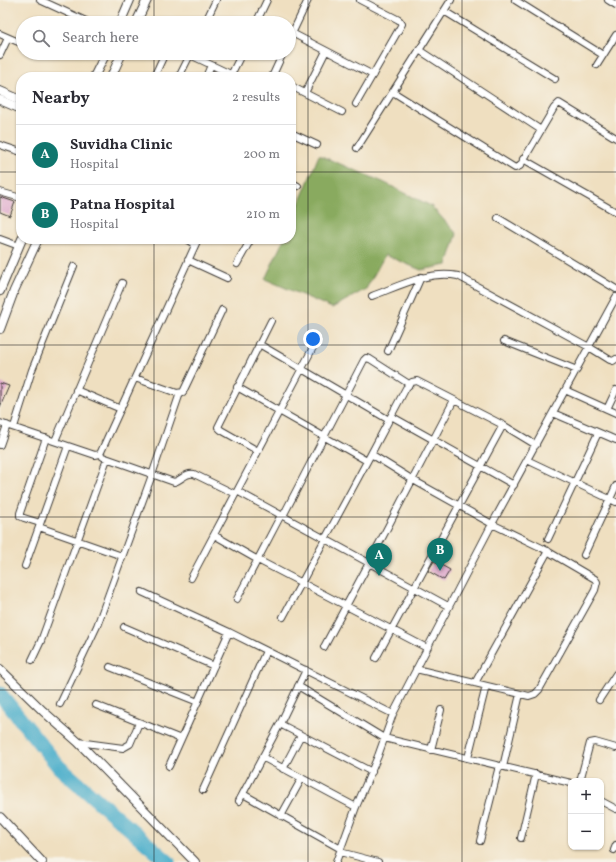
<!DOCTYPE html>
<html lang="en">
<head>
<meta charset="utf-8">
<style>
	body { margin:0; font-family:Vollkorn,serif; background:#f2f2f3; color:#2b2b33 }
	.controls { position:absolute; right:12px; bottom:12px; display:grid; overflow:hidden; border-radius:8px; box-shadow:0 1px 3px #0004 }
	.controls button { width:36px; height:36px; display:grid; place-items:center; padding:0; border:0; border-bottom:1px solid #e1e1e2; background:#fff; color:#2b2b33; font:20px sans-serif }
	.you { position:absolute; left:313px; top:339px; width:14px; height:14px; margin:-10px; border:3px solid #fff; border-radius:50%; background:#1a73e8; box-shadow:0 0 0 6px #1a73e833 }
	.badge { display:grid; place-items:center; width:26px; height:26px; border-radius:50%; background:#0f766e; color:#fff; font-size:13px; font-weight:700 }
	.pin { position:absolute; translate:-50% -33px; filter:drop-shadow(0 1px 2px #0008) }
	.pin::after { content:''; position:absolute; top:21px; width:14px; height:12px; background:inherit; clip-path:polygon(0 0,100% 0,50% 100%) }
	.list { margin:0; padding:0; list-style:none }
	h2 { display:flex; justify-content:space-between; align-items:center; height:52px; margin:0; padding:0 16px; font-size:17px }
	h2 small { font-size:13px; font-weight:400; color:#7c7c81 }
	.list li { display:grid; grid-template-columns:26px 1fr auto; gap:12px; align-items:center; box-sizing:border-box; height:60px; padding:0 16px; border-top:1px solid #e1e1e2 }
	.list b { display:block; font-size:15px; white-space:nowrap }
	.list p { margin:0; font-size:13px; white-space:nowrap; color:#7c7c81 }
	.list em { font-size:13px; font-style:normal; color:#7c7c81 }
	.icon { flex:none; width:22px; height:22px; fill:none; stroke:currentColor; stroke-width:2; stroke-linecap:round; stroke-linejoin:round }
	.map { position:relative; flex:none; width:616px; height:862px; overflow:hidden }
	.search { position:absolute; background:#fff; box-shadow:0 1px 3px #0004; left:16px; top:16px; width:280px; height:44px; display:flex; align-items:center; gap:10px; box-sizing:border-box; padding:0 14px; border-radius:22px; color:#7c7c81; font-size:15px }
	.panel { position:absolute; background:#fff; box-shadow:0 1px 3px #0004; left:16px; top:72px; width:280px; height:172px; border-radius:16px }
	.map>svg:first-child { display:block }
	.forest { fill:#89aa5e; stroke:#52633d }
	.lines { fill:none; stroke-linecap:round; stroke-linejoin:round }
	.river { stroke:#4aadca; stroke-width:15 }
	.building { fill:#dda5cb }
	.minor-casing { stroke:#3c3935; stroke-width:8 }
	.tertiary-casing { stroke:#3c3935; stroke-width:10 }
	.minor { stroke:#fff; stroke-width:6 }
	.tertiary { stroke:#fff; stroke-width:8 }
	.grid { fill:none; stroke:#1c1c1c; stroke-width:1; stroke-opacity:0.55 }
</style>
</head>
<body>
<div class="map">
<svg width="616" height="862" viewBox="0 0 616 862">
	<rect width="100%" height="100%" fill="#f7f3e8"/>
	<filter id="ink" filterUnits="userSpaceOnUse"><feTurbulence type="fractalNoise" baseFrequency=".025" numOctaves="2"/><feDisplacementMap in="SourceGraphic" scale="8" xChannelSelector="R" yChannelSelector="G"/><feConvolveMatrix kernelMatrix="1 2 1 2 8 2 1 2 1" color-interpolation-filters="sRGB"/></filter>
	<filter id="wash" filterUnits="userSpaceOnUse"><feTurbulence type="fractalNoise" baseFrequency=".012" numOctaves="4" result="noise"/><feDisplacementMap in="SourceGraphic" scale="16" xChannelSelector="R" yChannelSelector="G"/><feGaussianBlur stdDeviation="0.9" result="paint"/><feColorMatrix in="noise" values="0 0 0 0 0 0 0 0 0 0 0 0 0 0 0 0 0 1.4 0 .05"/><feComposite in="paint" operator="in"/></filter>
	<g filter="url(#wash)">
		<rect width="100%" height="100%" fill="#efdfc0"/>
		<path class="forest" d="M319,155L383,182L431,206L457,234L447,265L421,270L385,255L366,289L332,308L265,279L284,239H291V223Z"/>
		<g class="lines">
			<path class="river" d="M0,694L59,767L168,862"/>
		</g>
		<g id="blocks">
			<path class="building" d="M0,197L15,202L10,216L0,212Z
				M0,383L9,386L0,407Z
				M434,561L450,570L444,580L428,571Z"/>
		</g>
	</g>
	<g filter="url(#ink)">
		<use href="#blocks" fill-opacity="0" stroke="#3c3935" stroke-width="1"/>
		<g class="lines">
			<g class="minor-casing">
				<path id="minor" d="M40,0L90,23
					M515,0L603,55
					M608,0L616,5
					M444,11L555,79
					M205,23L216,0
					M256,23L267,0
					M292,33L373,75
					M0,34L23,44
					M289,40L308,0
					M419,50L541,130
					M45,53C50,55 53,57 58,53
					M186,53L237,77
					M0,55L8,38
					M597,65L616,35
					M154,77L165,53
					M179,77L191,53
					M206,77L211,65
					M230,77L242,53
					M272,77L283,53
					M291,86L342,112
					M393,92L515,168L520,166L554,108L559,103L616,138
					M305,93L326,51
					M356,104L402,24L399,20L360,0
					M291,133L317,145
					M0,145L21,152
					M357,148L451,0
					M523,159L616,212
					M291,182L298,186
					M0,192L21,198
					M498,218L616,289
					M0,239L19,246
					M187,239L195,244
					M188,260L227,278
					M237,264L251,239
					M372,296C399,286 429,270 458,276L589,347L610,360L613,361L616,359
					M504,341L577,370
					M259,344L389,420
					M388,351L421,277
					M135,378L177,393L183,392L222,310
					M237,387L367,461
					M76,390L121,409
					M565,390L616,413
					M607,409L616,390
					M553,413L616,440
					M391,416L514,485
					M0,423L95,455L100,454L198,239
					M14,427L32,370L74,266
					M55,441L122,283
					M0,445L7,425
					M258,451L221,430L218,427L271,321
					M371,454L413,480L492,524L542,548L595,579L597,582L595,590L539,690L535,694L529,696L416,669
					M103,457L174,482C182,480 186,472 194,474L235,494
					M527,460L616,502
					M237,491L448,606
					M283,516L364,360L366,358L370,359L409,384
					M40,523L24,518L20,516V513L46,438
					M39,527L122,556
					M214,535L258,560L427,648
					M548,539L598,433
					M584,555L616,486
					M25,566L68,446
					M191,578L317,340
					M142,592L229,632L393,714
					M237,599L281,515
					M283,617L371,454L406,388L412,382L417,381L503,425L536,445
					M124,627L214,666
					M324,647L369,563L454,400
					M376,658L503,425
					M32,660L41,641L107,459
					M110,667L198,702
					M475,683L548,551
					M298,686L384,738L571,783
					M599,700L616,674
					M60,704L97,626L152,475L180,393
					M96,705L181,739
					M280,724L372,772
					M78,742L123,748L130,744L139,723
					M431,750L441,710
					M262,757L356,807
					M468,758L486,686
					M169,766L229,632
					M503,767L520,694
					M283,769L301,735
					M580,781L590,743L595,742L616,748
					M203,790L266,651
					M243,794L341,849
					M239,801L280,724L306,670
					M601,801L616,809
					M281,816L302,778
					M521,838L536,774
					M480,841L499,766
					M614,850L616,845
					M340,852L378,862
					M336,862L356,807L378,756L393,714L492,524L616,297"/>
			</g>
			<g class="tertiary-casing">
				<path id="tertiary" d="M120,23L130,0
					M136,23L147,0
					M94,77L106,53
					M111,77L122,53
					M0,91L21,100
					M0,100L21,109
					M0,291L22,239
					M0,329L14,291L38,239
					M0,669L43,711L78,742L195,862
					M0,817L42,862"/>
			</g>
			<use href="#minor" class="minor"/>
			<use href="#tertiary" class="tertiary"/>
		</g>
	</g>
	<path class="grid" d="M154,0V23M308,0V862M462,0V862M154,53V77M0,172H21M291,172H616M154,239V862M0,345H616M0,517H616M0,690H616"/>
</svg>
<div class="controls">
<button>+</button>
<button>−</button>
</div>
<div class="you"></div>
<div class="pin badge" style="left:379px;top:576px">A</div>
<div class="pin badge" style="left:440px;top:571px">B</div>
<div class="search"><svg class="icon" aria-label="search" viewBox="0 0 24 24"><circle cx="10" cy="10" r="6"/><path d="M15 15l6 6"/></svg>Search here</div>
<section class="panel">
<h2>Nearby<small>2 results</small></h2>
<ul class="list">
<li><span class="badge">A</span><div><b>Suvidha Clinic</b><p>Hospital</p></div><em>200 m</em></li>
<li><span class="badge">B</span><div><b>Patna Hospital</b><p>Hospital</p></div><em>210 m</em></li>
</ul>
</section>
</div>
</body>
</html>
